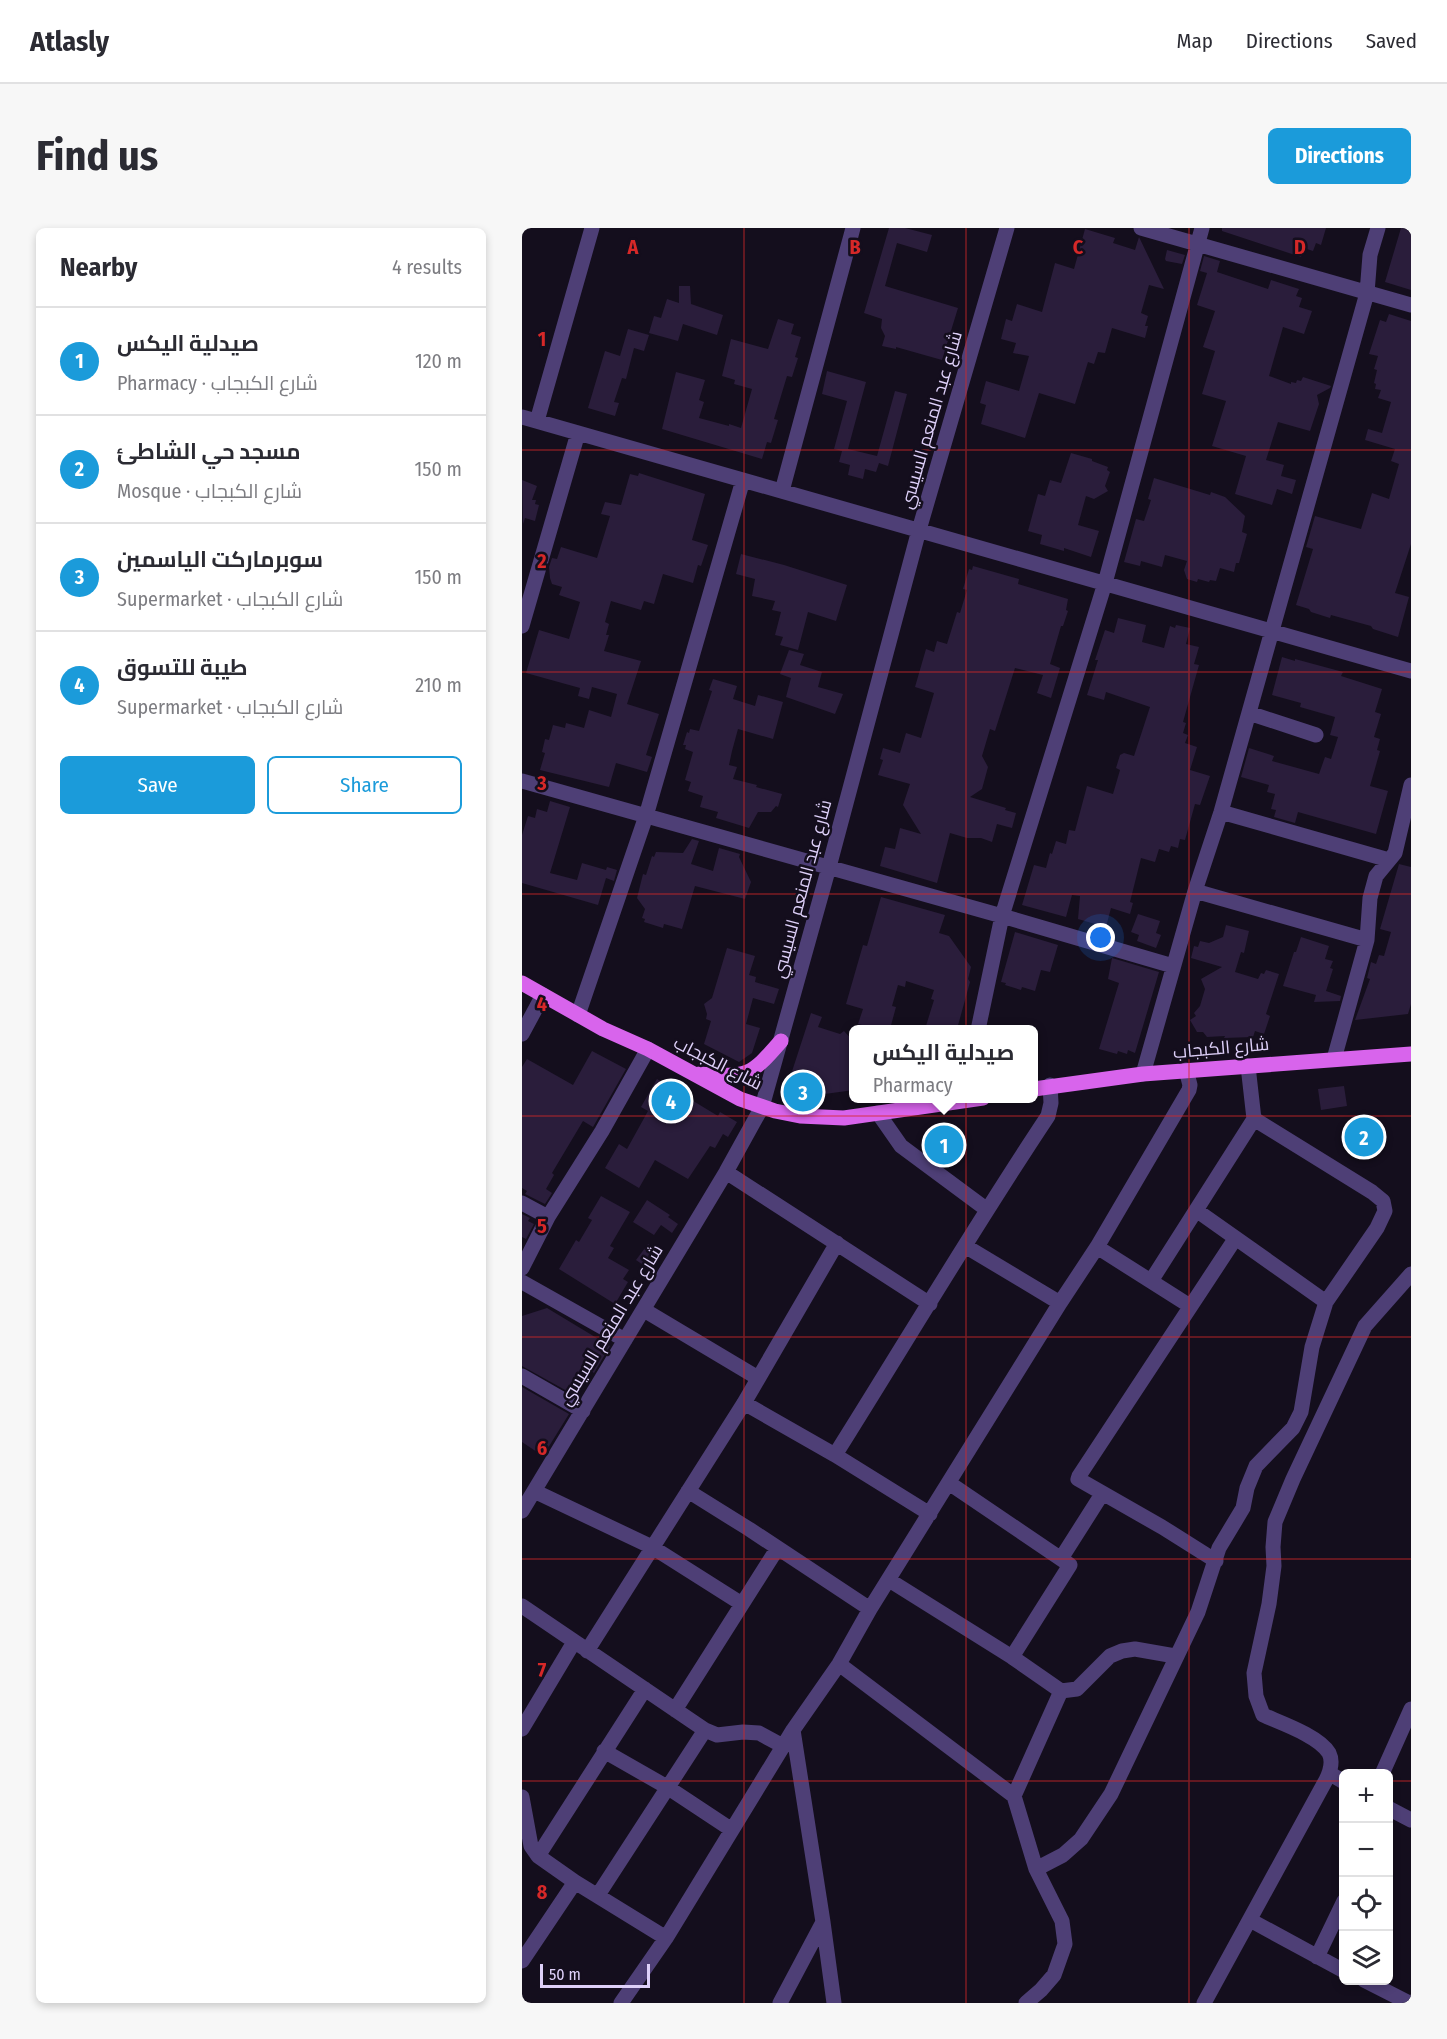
<!DOCTYPE html>
<html lang="en">
<head>
<meta charset="utf-8">
<style>
	body { margin:0; font-family:"Fira Sans Condensed",Cairo,sans-serif; background:#f7f7f7; color:#2b2b33 }
	.controls { position:absolute; right:18px; bottom:18px; display:grid; overflow:hidden; border-radius:9px; box-shadow:0 3px 9px #0003 }
	.controls button { width:54px; height:54px; display:grid; place-items:center; padding:0; border:0; border-bottom:2px solid #e1e1e2; background:#fff; color:#2b2b33; font:30px sans-serif }
	.scale { position:absolute; left:18px; bottom:15px; width:110px; box-sizing:border-box; padding-left:6px; border:3px solid #ded0f9; border-top:0; font-size:16px; line-height:21px; white-space:nowrap; color:#ded0f9; -webkit-text-stroke:4px #140e1d; paint-order:stroke }
	.you { position:absolute; left:579px; top:710px; width:21px; height:21px; margin:-15px; border:4px solid #fff; border-radius:50%; background:#1a73e8; box-shadow:0 0 0 9px #1a73e833 }
	.badge { display:grid; place-items:center; width:39px; height:39px; border-radius:50%; background:#1b9bda; color:#fff; font-size:20px; font-weight:700 }
	.pin { position:absolute; translate:-50% -50%; border:3px solid #fff; box-shadow:0 2px 6px #0006 }
	.popup { position:absolute; left:327px; top:797px; width:189px; height:78px; box-sizing:border-box; display:grid; place-content:center; border-radius:9px; background:#fff; filter:drop-shadow(0 2px 4px #0005); font-size:20px; white-space:nowrap; color:#7c7c81 }
	.popup b { font-size:22px; color:#2b2b33 }
	.popup::after { content:''; position:absolute; left:50%; top:100%; margin-left:-12px; border:12px solid transparent; border-top-color:#fff }
	.list { margin:0; padding:0; list-style:none }
	h2 { display:flex; justify-content:space-between; align-items:center; height:78px; margin:0; padding:0 24px; font-size:26px }
	h2 small { font-size:20px; font-weight:400; color:#7c7c81 }
	.list li { display:grid; grid-template-columns:39px 1fr auto; gap:18px; align-items:center; box-sizing:border-box; height:108px; padding:0 24px; border-top:2px solid #e1e1e2 }
	.list b { display:block; font-size:22px; white-space:nowrap }
	.list p { margin:0; font-size:20px; white-space:nowrap; color:#7c7c81 }
	.list em { font-size:20px; font-style:normal; color:#7c7c81 }
	.actions { display:flex; gap:12px; padding:18px 24px }
	.actions a { flex:1; padding:14px 0; border:2px solid #1b9bda; border-radius:9px; text-align:center; font-size:21px; color:#1b9bda }
	.actions .main { background:#1b9bda; color:#fff }
	.icon { flex:none; width:33px; height:33px; fill:none; stroke:currentColor; stroke-width:2; stroke-linecap:round; stroke-linejoin:round }
	.map { position:relative; flex:none; width:889px; height:1775px; overflow:hidden; border-radius:9px }
	header { display:flex; align-items:center; gap:36px; box-sizing:border-box; height:84px; padding:0 30px; background:#fff; border-bottom:2px solid #e1e1e2 }
	header strong { font-size:28px }
	nav { display:flex; gap:33px; margin-inline-start:auto; font-size:21px }
	.intro { display:flex; align-items:center; justify-content:space-between; box-sizing:border-box; height:144px; padding:0 36px }
	h1 { margin:0; font-size:42px }
	.button { padding:15px 27px; border-radius:9px; background:#1b9bda; color:#fff; font-size:21px; font-weight:700 }
	main { display:flex; gap:36px; padding:0 36px }
	aside { flex:1; background:#fff; border-radius:9px; box-shadow:0 3px 9px #0003 }
	.map>svg:first-child { display:block }
	.building { fill:#2a1d3b }
	.lines { fill:none; stroke-linecap:round; stroke-linejoin:round }
	.minor { stroke:#4e3f76; stroke-width:15 }
	.major { stroke:#d864ec; stroke-width:15 }
	.grid { fill:none; stroke:#d62828; stroke-width:1.5; stroke-opacity:0.55 }
	.labels { text-anchor:middle; dominant-baseline:central; stroke-width:5; stroke-linejoin:round; paint-order:stroke }
	.street-label { font-size:18px; fill:#ded0f9; stroke:#140e1d }
	.grid-label { font-size:20px; text-anchor:middle; font-weight:bold; fill:#d62828; stroke:#140e1d; stroke-width:5; stroke-linejoin:round; paint-order:stroke }
</style>
</head>
<body>
<header>
<strong>Atlasly</strong>
<nav><a>Map</a><a>Directions</a><a>Saved</a></nav>
</header>
<div class="intro"><h1>Find us</h1><a class="button">Directions</a></div>
<main>
<aside>
<h2>Nearby<small>4 results</small></h2>
<ul class="list">
<li><span class="badge">1</span><div><b>صيدلية اليكس</b><p>Pharmacy · شارع الكبجاب</p></div><em>120 m</em></li>
<li><span class="badge">2</span><div><b>مسجد حي الشاطئ</b><p>Mosque · شارع الكبجاب</p></div><em>150 m</em></li>
<li><span class="badge">3</span><div><b>سوبرماركت الياسمين</b><p>Supermarket · شارع الكبجاب</p></div><em>150 m</em></li>
<li><span class="badge">4</span><div><b>طيبة للتسوق</b><p>Supermarket · شارع الكبجاب</p></div><em>210 m</em></li>
</ul>
<div class="actions"><a class="main">Save</a><a>Share</a></div>
</aside>
<div class="map">
<svg width="889" height="1775" viewBox="0 0 889 1775">
	<rect width="100%" height="100%" fill="#140e1d"/>
	<path class="building" d="M367,0H383L410,7L405,24L375,15L363,58L436,80L420,132L374,119V121L360,118L363,108L359,100L360,91L342,85Z
		M700,0H804L799,17L794,15L791,23L782,20L779,29L700,3Z
		M879,0H889V62L863,54Z
		M563,1L593,10L591,15L613,22L617,9L642,61L627,57L619,85L626,88L623,98H626L623,110L590,100L583,125L576,124L572,136L566,134L553,176L517,165L503,210L459,196L464,177L458,175L464,153L497,163L507,128L491,125L494,115L479,111L484,91L490,93L495,76L520,84L533,35L552,41Z
		M645,22L663,27L660,36L644,33L643,31Z
		M682,28L698,33L695,44L746,61L749,52L777,61L774,68L780,70L777,79L790,83L782,106L761,99L747,148L769,156V154L774,155L775,152L779,153L781,149L809,158L808,160L795,167L797,176L788,203L756,194L744,232L762,237L759,248L774,252L770,266L755,261L750,277L713,266L724,228L690,218L704,173L680,166L693,123L681,119L693,83L675,77L685,45L678,43Z
		M157,58H168L169,76L201,87L195,107L161,96L156,113L127,105L132,88L139,90L145,71L157,75Z
		M867,86L889,93V316L873,365L887,369L876,409L851,401L849,398L809,387L808,390L789,384L787,381L774,377L791,321L784,319L793,288L839,301L850,265L867,271L877,236L869,233L873,221L843,212L846,201L860,205L869,174L856,170L859,162L853,161L854,156L852,155L855,142L852,141L856,128L847,126L858,92L864,94Z
		M256,91L272,96L269,106L279,109L273,129L276,130L270,149L265,148L252,191L256,192L249,215L245,214L240,231L140,201L154,144L183,152L177,172L182,174L177,190L207,198V196L219,200L230,161L212,156L213,152L200,148L209,111L246,121Z
		M106,101L127,107L122,123L112,120L104,151L100,150L92,174L97,175L93,188L66,180L83,123L98,128Z
		M305,143L344,154L326,221L355,228L373,163L385,166L366,238L357,235L354,244L343,241L341,251L326,247L328,237L317,234L320,223L312,221L325,173L300,166Z
		M549,225L570,231V233L586,239L585,242L588,244L583,258L586,263L572,271L564,268L556,297L577,303L569,329L542,320V323L518,316L520,307L506,303L516,266L523,268L528,252L539,255Z
		M117,245L183,266L170,312L186,317L179,338L176,337L171,355L141,346L132,376L122,373L119,382L89,373L83,394L87,396L84,407H87L82,423L119,433L105,476L137,486L124,527L130,529L125,544L94,535L87,559L18,542L23,525L20,524L23,511L27,512L31,497L43,500L44,495L62,500L67,482L89,489L95,466L70,459L67,471L56,468L58,460L4,445L17,402L47,411L58,374L37,367L40,359L30,356L28,350L27,339L30,330L35,331L39,319L75,330L88,288L79,286L83,274L99,277L108,246L116,248Z
		M632,250L688,267L689,264L703,269L723,288L720,304L725,306L717,335H714L712,344L698,340L694,353L688,352L687,354L676,351L675,354L665,351L662,342L665,333L643,327L640,339L619,333L618,338L602,334L614,291L622,293L629,272L626,271Z
		M0,252L15,258L10,272H14L13,276L17,277L13,293L3,290L1,296Z
		M219,326L262,337L325,357L314,393L286,384L276,422L258,417L261,409L253,407L259,384L250,382L253,373L230,368L233,351L214,346Z
		M451,338L497,351L496,356L546,371L544,382L546,383L541,398H539L528,436L538,440L529,470L515,465L521,447L493,440L473,503L468,501L460,528L466,539L460,561L448,569L484,580L483,582L494,585L490,600L475,596L470,614L459,610H445L428,605L415,655L358,638L363,619L373,621L378,600L399,606L381,577L388,556L356,547L361,532L358,531L361,520L378,525L384,505L399,510L412,465L393,459L404,421L412,424L415,413L425,416L435,384L438,385L445,362L441,361L447,341L450,342Z
		M596,390L624,397L620,414L642,420L648,398L653,400L654,397L668,400L664,416L677,419L672,436L677,437L661,494L664,495L661,505L666,507L663,515L675,519L668,542L688,548L678,577L673,576L663,612L658,611L656,620L649,618L647,624L637,621L633,634L619,630L608,674L611,675L608,686L589,680L583,703L572,700L573,696L556,691L558,668L550,667L544,689L500,677L512,637L524,640L528,625L530,626L534,613L544,616L547,602L553,603L565,558L591,566L598,542L594,540L598,527L602,525L612,528L628,479L584,464L582,472L565,467L576,432H573L583,402L592,405Z
		M267,422L282,426L278,437L300,444L296,459L321,466L313,486L264,469L269,450L258,446Z
		M760,429L773,433V431L821,444L819,448L860,461L853,484L859,486L852,509L858,511L855,522L858,523L848,558L866,563L854,606L776,584L773,595L752,589L754,582L749,581L753,566L745,564L747,557L719,549L727,520L752,528L750,533L797,546L803,529L809,531L816,509L808,507L813,489L778,479L779,475L750,467Z
		M191,451L215,458L211,471L233,478L236,467L261,474L251,511L216,501L210,523L207,537L215,539L211,551L235,557L234,559L260,566L256,579L254,578L249,584H236L227,600L194,590L196,584L178,579L181,568L166,563L169,554L163,552L171,524L163,521L164,517H161L165,504L167,505L168,501L177,503L190,463L187,462Z
		M28,573L48,579L28,645L55,652L60,635L84,642L85,639L95,642L92,653L84,650L76,677L0,655V607L6,588L13,590L15,581L25,584Z
		M170,611L177,613L169,636L191,643L197,620L218,626L217,629L229,654L223,671L173,658L160,701L142,696L141,700L122,694L123,691L120,690L123,681L115,670L121,646L124,647L130,628L132,629L134,624L161,625Z
		M877,636L889,639V776L886,786L833,792L848,751L845,750L849,734L854,736L857,727L862,728L869,704L858,701Z
		M359,669L423,687L417,705L427,708L449,739L446,751L448,754L435,801H403L412,772L409,771L412,762L384,753L383,759L376,757L370,778L374,779L368,801H356L336,796L341,781L324,776L341,717L345,718Z
		M616,686L638,693L634,705L639,707L634,720L615,713L617,707L609,704Z
		M704,697L727,703L722,725L719,724L713,744L736,751L739,745L742,746L744,742L757,746L744,786L748,788L742,806L733,803L731,809L702,810L703,808L685,809L681,804H675L668,792L674,788L672,785L678,778L683,761L679,751L700,739L669,730L672,718L676,719L678,713L687,715L701,709Z
		M493,704L536,717L528,744L519,742L513,763L500,759L499,762L483,757L484,755L479,754Z
		M779,709L807,718L803,731L811,733L808,740L811,741L804,763L819,768L818,773L792,774L794,767L761,758L772,724H774Z
		M205,720L233,728L227,747L234,749L233,754L257,761L252,776L231,770L224,796L238,800L230,825L217,834L182,816L189,793L184,791L185,786L182,776L190,770Z
		M590,730L637,744L613,825L606,822L605,826L596,823L595,826L577,821L597,755L586,751Z
		M289,785L300,789L296,799L318,806L322,803L332,814V862L266,871L263,865Z
		M70,823L104,841L71,899L61,893L30,945L32,947L24,961L30,965L23,976L3,966L5,963L0,960V839L5,831L51,857Z
		M135,851L196,888L198,884L215,894L206,909L201,906L193,920L188,918L166,951L133,932L117,960L83,940L97,916L105,921L126,883L119,879Z
		M822,858L825,878L799,882L796,861Z
		M79,968L108,984L88,1018L92,1020L86,1030L107,1042L101,1051L106,1054L93,1076L37,1041L54,1012L57,1014L70,992L66,990Z
		M125,972L148,987L146,989L156,996L150,1005L139,997L132,1007L111,994Z
		M0,986L8,990L6,993L12,996L4,1011L0,1009Z
		M126,1016L136,1023L124,1039L114,1032Z
		M25,1080L88,1118L72,1145L69,1143L54,1168L0,1138V1088Z
		M0,1159L47,1186L21,1228L0,1214Z"/>
	<g class="lines">
		<path class="minor" d="M619,0L889,77
			M0,189L889,443
			M15,193L70,0
			M260,263L331,0
			M0,398L56,205
			M727,485L794,507
			M0,553L480,688L651,738
			M699,584L867,632
			M673,663L845,712
			M56,787L124,588L221,252
			M456,802L480,688L583,355L680,0
			M0,806L21,767
			M812,831L845,712L848,670L854,648L873,625L889,557
			M621,846L673,663L699,584L845,65L848,27L856,0
			M356,885L379,918L464,981
			M204,944L408,1076
			M0,975L26,989
			M674,982L804,1074
			M443,1018L538,1075
			M575,1019L668,1078
			M0,1040L26,989L80,903L126,821
			M629,1053L732,891
			M0,1054L103,1112
			M122,1082L236,1150
			M0,1148L61,1183
			M222,1175L313,1227L408,1286
			M313,1227C384,1114 452,999 526,888L529,875L528,857
			M427,1255L548,1337L490,1429
			M12,1263L130,1319L220,1376
			M166,1263L227,1301L348,1381
			M0,1283L204,944L240,879L307,639L397,302L485,0
			M540,1329L580,1266
			M694,1333L640,1299L556,1251L557,1248L713,1011
			M367,1352L490,1429L539,1463L555,1461L588,1428L600,1423L613,1421L653,1428
			M0,1378L183,1502L195,1507L221,1504L237,1505L261,1518
			M65,1423L222,1175L315,1015
			M317,1436L492,1568L514,1641L540,1693L543,1716L532,1747L519,1762L504,1775
			M153,1482L255,1321
			M0,1501L52,1414
			M82,1523L145,1559L210,1602
			M807,1545L822,1554
			M860,1546L889,1481
			M492,1568L539,1463
			M0,1569L9,1618L16,1628L53,1654L144,1710
			M866,1580L889,1592
			M16,1628L123,1461
			M514,1641L541,1627L559,1611L589,1566L676,1384L697,1320L721,1280L725,1260L734,1238L771,1200L779,1184L790,1119L804,1074L855,1000L863,983L861,973L850,964L732,891L726,838
			M76,1667L183,1502
			M728,1692L822,1743
			M301,1694L312,1775
			M795,1729L822,1673
			M0,1733L53,1654
			M842,1752L887,1775
			M99,1775L144,1710L271,1502L317,1436L348,1381L538,1075L575,1019L667,862L668,857L664,842
			M258,1775L301,1694L271,1502
			M682,1775L804,1552C808,1544 811,1533 807,1525C797,1508 759,1495 741,1487L734,1468L732,1445L747,1376L752,1338L751,1319L753,1294L771,1251L843,1098L889,1046"/>
		<path class="major" d="M0,755L81,801L126,821L218,871L253,883L278,888L322,890L461,870
			M177,846C225,849 227,850 259,813
			M512,861L621,846L889,826"/>
	</g>
	<path class="grid" d="M222,0V1775M444,0V1775M667,0V1775M0,222H889M0,444H889M0,666H889M0,888H889M0,1109H889M0,1331H889M0,1553H822M866,1553H889"/>
	<g class="labels">
		<g class="street-label">
			<text transform="translate(409 192) rotate(-74)">شارع عبد المنعم السيسي</text>
			<text transform="translate(280 661) rotate(-75)">شارع عبد المنعم السيسي</text>
			<text transform="translate(699 820) rotate(-5)">شارع الكبجاب</text>
			<text transform="translate(196 835) rotate(27)">شارع الكبجاب</text>
			<text transform="translate(89 1097) rotate(-59)">شارع عبد المنعم السيسي</text>
		</g>
	</g>
	<g class="grid-label">
		<text x="111" y="26">A</text>
		<text x="333" y="26">B</text>
		<text x="556" y="26">C</text>
		<text x="778" y="26">D</text>
		<text x="20" y="118">1</text>
		<text x="20" y="340">2</text>
		<text x="20" y="562">3</text>
		<text x="20" y="783">4</text>
		<text x="20" y="1005">5</text>
		<text x="20" y="1227">6</text>
		<text x="20" y="1449">7</text>
		<text x="20" y="1671">8</text>
	</g>
</svg>
<div class="controls">
<button>+</button>
<button>−</button>
<button><svg class="icon" aria-label="locate" viewBox="0 0 24 24"><circle cx="12" cy="12" r="6"/><path d="M12 2v4M12 18v4M2 12h4M18 12h4"/></svg></button>
<button><svg class="icon" aria-label="layers" viewBox="0 0 24 24"><path d="M12 4l9 5-9 5-9-5zM3 14l9 5 9-5"/></svg></button>
</div>
<div class="scale">50 m</div>
<div class="you"></div>
<div class="pin badge" style="left:422px;top:917px">1</div>
<div class="popup"><b>صيدلية اليكس</b>Pharmacy</div>
<div class="pin badge" style="left:842px;top:909px">2</div>
<div class="pin badge" style="left:281px;top:864px">3</div>
<div class="pin badge" style="left:149px;top:873px">4</div>
</div>
</main>
</body>
</html>
